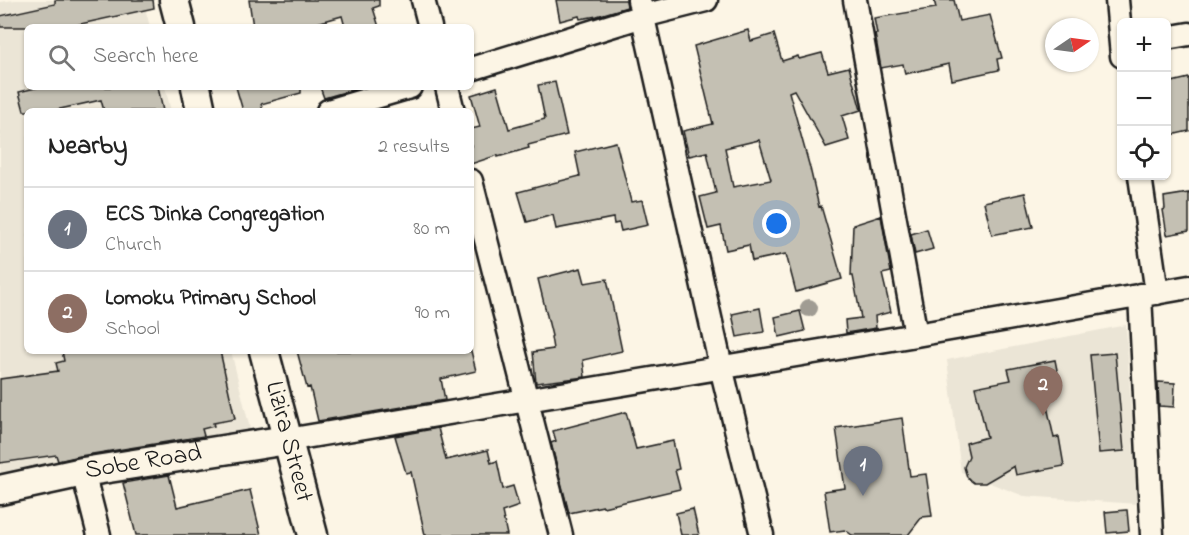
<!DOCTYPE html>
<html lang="en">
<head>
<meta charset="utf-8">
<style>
	body { margin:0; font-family:"Indie Flower",sans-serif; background:#f6f6f6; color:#222 }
	.controls { position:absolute; right:18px; top:18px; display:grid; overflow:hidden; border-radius:9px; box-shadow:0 2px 4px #0004 }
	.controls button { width:54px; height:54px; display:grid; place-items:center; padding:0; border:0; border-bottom:2px solid #e0e0e0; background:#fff; color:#222; font:30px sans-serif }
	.compass { position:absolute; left:1045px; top:18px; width:54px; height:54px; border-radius:50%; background:#fff; box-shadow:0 2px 4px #0004; rotate:77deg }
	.you { position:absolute; left:777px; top:224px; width:21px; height:21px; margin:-15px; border:4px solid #fff; border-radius:50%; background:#1a73e8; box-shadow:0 0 0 9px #1a73e833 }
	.badge { display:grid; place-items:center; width:39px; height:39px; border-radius:50%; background:#1f6fb2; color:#fff; font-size:20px; font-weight:700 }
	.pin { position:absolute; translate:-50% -50px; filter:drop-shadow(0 2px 3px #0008) }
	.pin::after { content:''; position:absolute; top:32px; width:21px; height:18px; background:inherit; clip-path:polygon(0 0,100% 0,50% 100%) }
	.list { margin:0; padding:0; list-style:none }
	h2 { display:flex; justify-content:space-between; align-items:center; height:78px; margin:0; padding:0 24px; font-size:26px }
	h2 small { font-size:20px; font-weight:400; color:#767676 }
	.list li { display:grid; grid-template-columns:39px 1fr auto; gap:18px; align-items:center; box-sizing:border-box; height:84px; padding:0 24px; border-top:2px solid #e0e0e0 }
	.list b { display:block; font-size:22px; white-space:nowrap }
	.list p { margin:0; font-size:20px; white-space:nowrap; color:#767676 }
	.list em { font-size:20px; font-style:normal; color:#767676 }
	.icon { flex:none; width:33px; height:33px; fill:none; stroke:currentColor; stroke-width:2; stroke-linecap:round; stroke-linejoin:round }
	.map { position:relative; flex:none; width:1189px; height:535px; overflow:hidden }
	.search { position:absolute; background:#fff; box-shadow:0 2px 4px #0004; left:24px; top:24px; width:450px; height:66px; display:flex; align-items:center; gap:15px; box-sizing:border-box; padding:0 21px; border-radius:9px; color:#767676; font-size:22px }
	.panel { position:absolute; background:#fff; box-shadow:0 2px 4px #0004; left:24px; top:108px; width:450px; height:246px; border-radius:9px }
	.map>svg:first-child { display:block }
	.built { fill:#ebe5d6 }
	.building { fill:#c4c0b3; stroke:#1c1c1c; stroke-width:1.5; fill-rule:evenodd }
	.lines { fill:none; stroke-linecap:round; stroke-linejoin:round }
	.minor-casing { stroke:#1c1c1c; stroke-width:27 }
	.tertiary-casing { stroke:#1c1c1c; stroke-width:33 }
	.minor { stroke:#fcf5e5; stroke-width:22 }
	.tertiary { stroke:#fcf5e5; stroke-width:28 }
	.tree { fill:#a09c93 }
	.labels { text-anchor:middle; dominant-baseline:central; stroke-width:4.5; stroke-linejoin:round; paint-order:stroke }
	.street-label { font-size:26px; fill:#1c1c1c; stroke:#fcf5e5 }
</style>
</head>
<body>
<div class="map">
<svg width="1189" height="535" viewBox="0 0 1189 535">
	<rect width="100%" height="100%" fill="#fcf5e5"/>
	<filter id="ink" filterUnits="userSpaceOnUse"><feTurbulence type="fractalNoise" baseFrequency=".0167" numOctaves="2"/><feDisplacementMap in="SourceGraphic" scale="12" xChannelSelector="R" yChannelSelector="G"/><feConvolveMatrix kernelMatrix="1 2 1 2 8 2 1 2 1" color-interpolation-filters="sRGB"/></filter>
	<g filter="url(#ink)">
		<path class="built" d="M15,0H143L150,27H27V87H165L171,111H27V351H231L251,433L0,475V2Z
			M1126,325L1137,504L1024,496L961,472L947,360Z"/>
		<path class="building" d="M55,0H153L154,8L67,27H0V16L55,4Z
			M249,0H379V6L373,8L379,27H345L342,16L303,27H253Z
			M556,0H626L627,7L597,16L580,19L579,16L560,21Z
			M934,0H954L959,21L990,15L1002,58L997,59L999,70L952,80L949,64L905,74L903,64L881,68L875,34H877L874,18L936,8Z
			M748,30L751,41L774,34L782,61L798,56L799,59L822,53L828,72L849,67L861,110L842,116L849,140L826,147L794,90L789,92L810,168L819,207L821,206L842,279L796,292L786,254L752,261L749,245L726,250L721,226L708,229L700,197L716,193L707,152L689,156L683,131L713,124L694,46ZM759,140L771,180L733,187L725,148Z
			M1189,78V131L1167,136V83Z
			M555,82L567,135L528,145L529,148L498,157V155L471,164V129L480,127L471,95L497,87L509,129L545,119L538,85Z
			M39,87H158L163,111H104L101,100L51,111H24L19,92Z
			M236,87H301V93L261,104L263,111H243Z
			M320,87H362L324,98Z
			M616,142L631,202L642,200L648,225L621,231L619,223L614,224L613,218L556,229L553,215L527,222L518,192L580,176L575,152Z
			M1025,193L1033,227L992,235L984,202Z
			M1189,193V231L1167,235L1163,210L1165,209L1164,197Z
			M881,216L891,272L882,274L891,312L875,316L876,328L846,333L845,320L861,318L853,276H851L853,225Z
			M927,229L933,249L915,254L911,234Z
			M581,268L585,283L607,279L622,351L583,360L585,377L536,383L533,352L553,349L551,337L552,336L538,279Z
			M760,308L764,332L737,337L732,314Z
			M800,311L805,331L779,337L775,317Z
			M62,351H220L235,419L213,423L214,426L202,429L204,436L80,456L58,461L56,455L0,463V379L58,371L56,363L64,361Z
			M297,351H471L476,371L441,379L445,400L318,421L310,387L307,388Z
			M1115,353L1124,451L1099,453L1090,355Z
			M1055,360L1060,385L1043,388L1054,438L1059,437L1064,466L1016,475L1014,466L985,483H974L970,480L967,477L964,467L969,456L966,443L987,437L975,387L1011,380L1008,369Z
			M1158,382L1175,383L1174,407L1159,406Z
			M626,412L636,449L673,441L679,469L675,470L680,489L603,507V506L569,513L551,443L556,441L553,431Z
			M902,418L910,476L926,474L932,516L922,517L908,535H852L845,530L830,532L824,491L845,488L836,428Z
			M438,428L446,460L488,450L491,463L497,461L503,489L513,486L519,506L502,512L507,535H425L411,472L406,473L395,436Z
			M169,475L177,507L250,490L261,535H136L123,483Z
			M693,509L699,535H681L676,513Z
			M1126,510H1127L1129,531L1107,533L1105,512Z"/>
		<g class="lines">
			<g class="minor-casing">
				<path id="minor" d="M423,0L430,27
					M639,0L721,367L762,535
					M855,0L916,335
					M1117,0L1122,56
					M1166,38L1189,34
					M471,69L643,16L706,0
					M447,87L453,111
					M328,111L410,87
					M1140,176L1157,293
					M471,181L561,535
					M1140,295L1152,535
					M287,440L916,335L1189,287
					M83,472L99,535"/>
			</g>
			<g class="tertiary-casing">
				<g id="tertiary">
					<path d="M174,0L181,27"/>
					<path d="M196,87L201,111"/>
					<path id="s1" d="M264,351L313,535"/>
					<path id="s2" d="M0,490L83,472L287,440"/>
				</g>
			</g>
			<use href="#minor" class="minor"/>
			<use href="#tertiary" class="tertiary"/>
		</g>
		<circle class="tree" cx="809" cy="308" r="9"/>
	</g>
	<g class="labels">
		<g class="street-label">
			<text stroke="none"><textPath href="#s1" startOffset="94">Lizira Street</textPath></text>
			<text stroke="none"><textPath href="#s2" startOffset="146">Sobe Road</textPath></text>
		</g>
	</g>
</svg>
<div class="controls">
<button>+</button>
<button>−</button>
<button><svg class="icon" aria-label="locate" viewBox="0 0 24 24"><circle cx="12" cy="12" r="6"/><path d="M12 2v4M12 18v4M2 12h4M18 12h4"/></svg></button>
</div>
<svg class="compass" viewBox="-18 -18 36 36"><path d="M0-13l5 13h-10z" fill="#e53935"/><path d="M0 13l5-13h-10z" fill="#767676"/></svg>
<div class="you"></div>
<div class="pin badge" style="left:863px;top:496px;background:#6b7280">1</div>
<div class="pin badge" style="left:1043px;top:416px;background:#8d6e63">2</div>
<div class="search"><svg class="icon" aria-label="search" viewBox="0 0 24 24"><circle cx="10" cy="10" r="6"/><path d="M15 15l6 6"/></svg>Search here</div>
<section class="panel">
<h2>Nearby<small>2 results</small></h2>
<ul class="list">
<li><span class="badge" style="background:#6b7280">1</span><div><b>ECS Dinka Congregation</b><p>Church</p></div><em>80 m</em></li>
<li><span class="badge" style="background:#8d6e63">2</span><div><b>Lomoku Primary School</b><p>School</p></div><em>90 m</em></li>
</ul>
</section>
</div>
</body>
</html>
